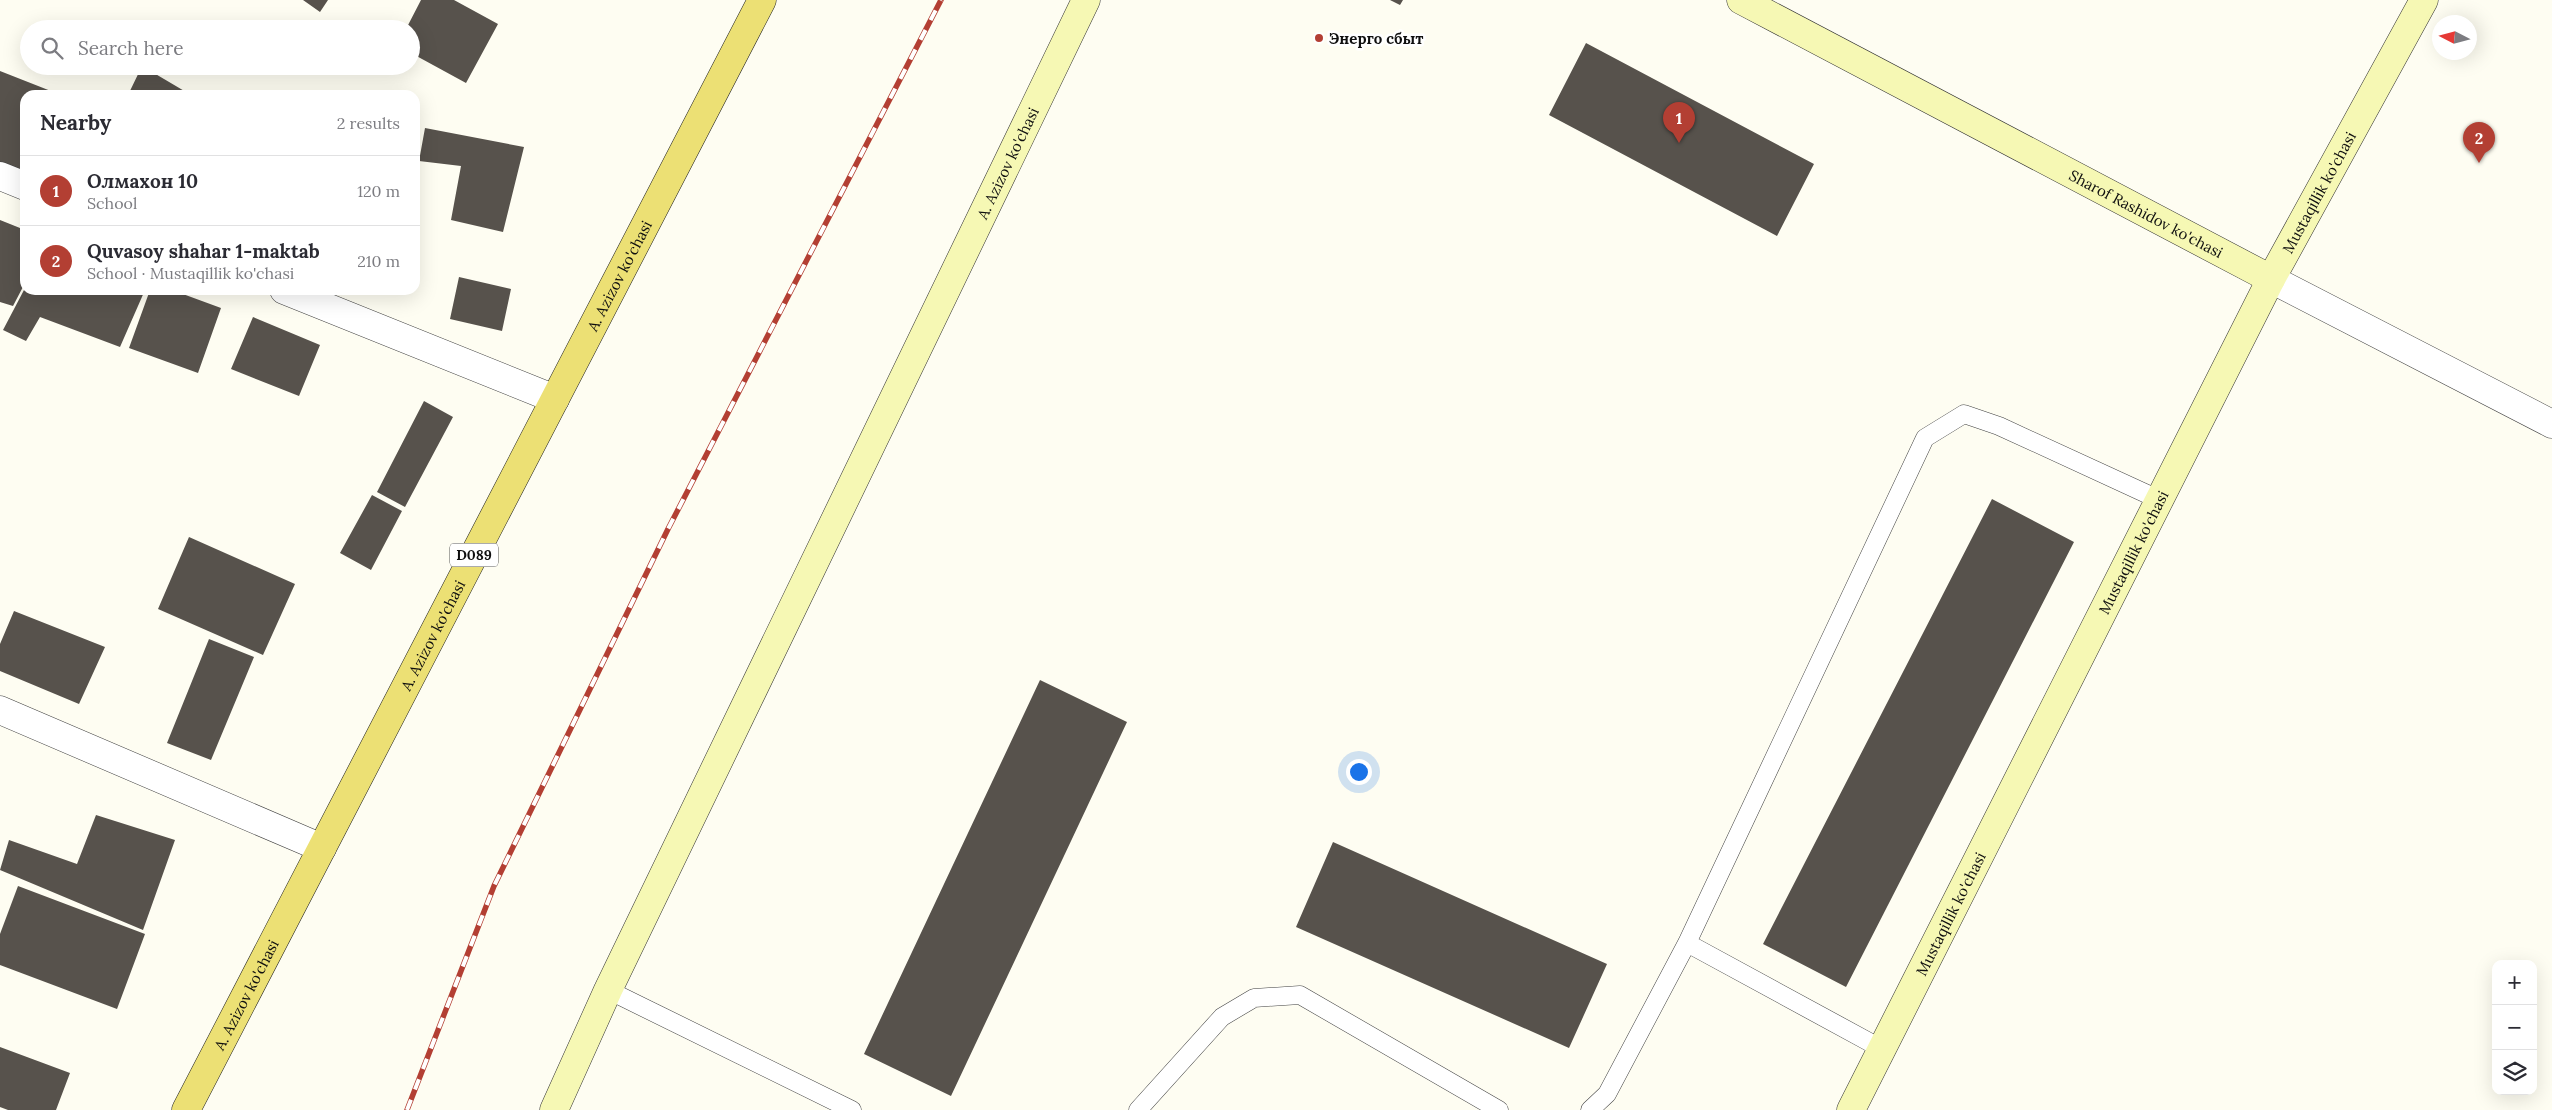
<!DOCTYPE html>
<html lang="en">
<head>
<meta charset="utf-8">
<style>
	body { margin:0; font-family:Lora,serif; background:#f2f2f3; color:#2b2b33 }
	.controls { position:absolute; right:15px; bottom:15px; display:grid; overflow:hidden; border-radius:10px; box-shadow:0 5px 20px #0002 }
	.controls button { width:45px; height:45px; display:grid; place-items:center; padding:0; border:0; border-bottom:1px solid #e1e1e2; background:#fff; color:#2b2b33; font:25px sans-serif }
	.compass { position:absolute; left:2432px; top:15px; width:45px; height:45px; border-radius:50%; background:#fff; box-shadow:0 5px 20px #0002; rotate:276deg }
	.you { position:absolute; left:1358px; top:771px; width:18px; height:18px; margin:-12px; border:4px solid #fff; border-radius:50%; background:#1a73e8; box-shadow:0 0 0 8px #1a73e833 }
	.badge { display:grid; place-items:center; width:32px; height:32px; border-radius:50%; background:#b33f33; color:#fff; font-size:16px; font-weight:700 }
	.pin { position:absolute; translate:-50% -41px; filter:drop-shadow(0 1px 2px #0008) }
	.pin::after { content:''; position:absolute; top:26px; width:18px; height:15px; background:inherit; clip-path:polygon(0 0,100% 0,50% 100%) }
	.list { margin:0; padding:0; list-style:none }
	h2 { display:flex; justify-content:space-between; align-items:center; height:65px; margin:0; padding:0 20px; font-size:21px }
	h2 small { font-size:16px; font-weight:400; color:#7c7c81 }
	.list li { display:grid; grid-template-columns:32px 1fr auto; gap:15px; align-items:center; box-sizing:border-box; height:70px; padding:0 20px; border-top:1px solid #e1e1e2 }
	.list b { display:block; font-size:19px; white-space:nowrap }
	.list p { margin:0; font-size:16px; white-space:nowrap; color:#7c7c81 }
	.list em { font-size:16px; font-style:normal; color:#7c7c81 }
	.icon { flex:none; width:28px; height:28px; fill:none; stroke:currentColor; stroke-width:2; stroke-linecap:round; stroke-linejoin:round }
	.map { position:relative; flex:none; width:2552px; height:1110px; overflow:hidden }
	.search { position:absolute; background:#fff; box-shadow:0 5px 20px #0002; left:20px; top:20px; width:400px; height:55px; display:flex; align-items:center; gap:12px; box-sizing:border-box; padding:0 18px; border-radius:28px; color:#7c7c81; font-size:19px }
	.panel { position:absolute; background:#fff; box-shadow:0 5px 20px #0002; left:20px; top:90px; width:400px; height:205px; border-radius:15px }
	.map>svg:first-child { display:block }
	.building { fill:#57524c }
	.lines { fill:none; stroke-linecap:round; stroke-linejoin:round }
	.lane-casing { stroke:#424242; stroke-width:19 }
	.street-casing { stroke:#424242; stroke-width:29 }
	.secondary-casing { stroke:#313131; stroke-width:29 }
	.primary-casing { stroke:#202020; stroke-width:29 }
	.lane { stroke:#fff; stroke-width:18 }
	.street { stroke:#fff; stroke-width:28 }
	.secondary { stroke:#f6f8b4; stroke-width:28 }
	.primary { stroke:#ece074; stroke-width:28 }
	.rail-casing { stroke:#b33f33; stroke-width:5.5 }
	.rail { stroke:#fff; stroke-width:4; stroke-dasharray:11; stroke-linecap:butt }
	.poi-dot { fill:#b33f33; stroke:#fff; stroke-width:2 }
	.labels { text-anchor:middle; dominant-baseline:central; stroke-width:5; stroke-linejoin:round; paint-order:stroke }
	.shield { fill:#fff; stroke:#575757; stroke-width:1 }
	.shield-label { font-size:14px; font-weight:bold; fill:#0f0f0f }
	.poi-label { font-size:15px; font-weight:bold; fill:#0f0f0f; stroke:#fff; text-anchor:start }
	.street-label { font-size:15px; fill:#0f0f0f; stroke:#fff }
</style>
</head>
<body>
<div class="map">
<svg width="2552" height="1110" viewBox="0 0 2552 1110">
	<rect width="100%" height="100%" fill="#fefdf2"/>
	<path class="building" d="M303,0H328L320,12Z
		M421,0H454L498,24L466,83L411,53V29H406Z
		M1390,0H1403L1400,5Z
		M1586,43L1814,164L1777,236L1549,115Z
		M142,66L186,92L184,95H128Z
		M0,71L61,95H25V172L0,163Z
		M425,128L524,147L503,232L451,220L461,166L419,161Z
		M0,220L25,230V283L13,306L0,302Z
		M459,277L511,289L502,331L450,319Z
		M24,290H145L120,347L40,317L26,341L3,330Z
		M150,290H172L221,308L198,373L129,348Z
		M253,317L320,345L299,396L231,369Z
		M424,401L453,417L405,507L377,492Z
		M372,495L402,511L371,570L340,553Z
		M1992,499L2074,542L1846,987L1763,944Z
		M189,537L295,584L263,655L158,609Z
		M14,611L105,647L79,704L0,671V644Z
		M209,639L254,657L211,760L167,743Z
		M1040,680L1127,722L951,1096L864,1054Z
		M96,815L175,840L143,930L0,870L9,840L77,864Z
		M1333,842L1607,964L1569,1048L1296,927Z
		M18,886L145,934L117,1009L0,965V934Z
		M0,1047L70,1073L56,1110H8L0,1107Z"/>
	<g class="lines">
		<g class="lane-casing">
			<path id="lane" d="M1687,943L1882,1049
				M608,990L852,1110
				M1138,1110L1222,1017L1254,998L1300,995L1499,1110
				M1590,1110L1607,1094L1687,943L1925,438L1964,414L1999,426L2160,500"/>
		</g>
		<g class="street-casing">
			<path id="street" d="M0,176L25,186
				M2271,279L2552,424
				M284,290L555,399
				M0,710L322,848"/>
		</g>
		<g class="secondary-casing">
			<g id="secondary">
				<path id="s1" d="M1741,0L2271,279"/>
				<path id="s2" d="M554,1110L608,990L1086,0"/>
				<path id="s3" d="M1851,1110L2271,279L2424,0"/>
			</g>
		</g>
		<g class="primary-casing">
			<g id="primary">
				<path id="s4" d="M186,1110L762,0"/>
			</g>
		</g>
		<use href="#lane" class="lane"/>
		<use href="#street" class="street"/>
		<use href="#secondary" class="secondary"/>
		<use href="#primary" class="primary"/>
		<g class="rail-casing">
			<path id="rail" d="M407,1110L494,886L668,529L941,0"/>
		</g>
		<use href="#rail" class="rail"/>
	</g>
	<circle class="poi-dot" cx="1319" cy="38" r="5"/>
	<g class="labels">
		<rect class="shield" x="450" y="543.5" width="48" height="23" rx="4"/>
		<g class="shield-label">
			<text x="474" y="555">D089</text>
		</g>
		<g class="poi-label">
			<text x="1329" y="38">Энерго сбыт</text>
		</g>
		<g class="street-label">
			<text stroke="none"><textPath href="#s2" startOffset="1050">A. Azizov ko'chasi</textPath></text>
			<text stroke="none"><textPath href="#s3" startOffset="1030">Mustaqillik ko'chasi</textPath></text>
			<text stroke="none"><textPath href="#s1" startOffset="458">Sharof Rashidov ko'chasi</textPath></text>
			<text stroke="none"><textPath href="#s4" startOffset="940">A. Azizov ko'chasi</textPath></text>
			<text stroke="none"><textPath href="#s3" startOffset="625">Mustaqillik ko'chasi</textPath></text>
			<text stroke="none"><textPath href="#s4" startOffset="535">A. Azizov ko'chasi</textPath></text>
			<text stroke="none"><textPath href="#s3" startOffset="220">Mustaqillik ko'chasi</textPath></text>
			<text stroke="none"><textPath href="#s4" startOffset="130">A. Azizov ko'chasi</textPath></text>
		</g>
	</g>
</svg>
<div class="controls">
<button>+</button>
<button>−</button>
<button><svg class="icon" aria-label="layers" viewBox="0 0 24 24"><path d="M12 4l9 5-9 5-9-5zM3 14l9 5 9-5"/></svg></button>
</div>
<svg class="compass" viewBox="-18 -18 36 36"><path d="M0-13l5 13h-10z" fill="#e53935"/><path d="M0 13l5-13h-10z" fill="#7c7c81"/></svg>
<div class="you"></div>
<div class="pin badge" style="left:1679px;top:143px">1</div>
<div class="pin badge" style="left:2479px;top:163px">2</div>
<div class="search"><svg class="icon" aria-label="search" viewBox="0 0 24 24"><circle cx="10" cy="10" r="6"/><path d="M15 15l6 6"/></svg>Search here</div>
<section class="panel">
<h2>Nearby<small>2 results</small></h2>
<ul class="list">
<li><span class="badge">1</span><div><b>Олмахон 10</b><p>School</p></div><em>120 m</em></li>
<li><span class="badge">2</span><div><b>Quvasoy shahar 1-maktab</b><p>School · Mustaqillik ko'chasi</p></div><em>210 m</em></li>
</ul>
</section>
</div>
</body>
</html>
